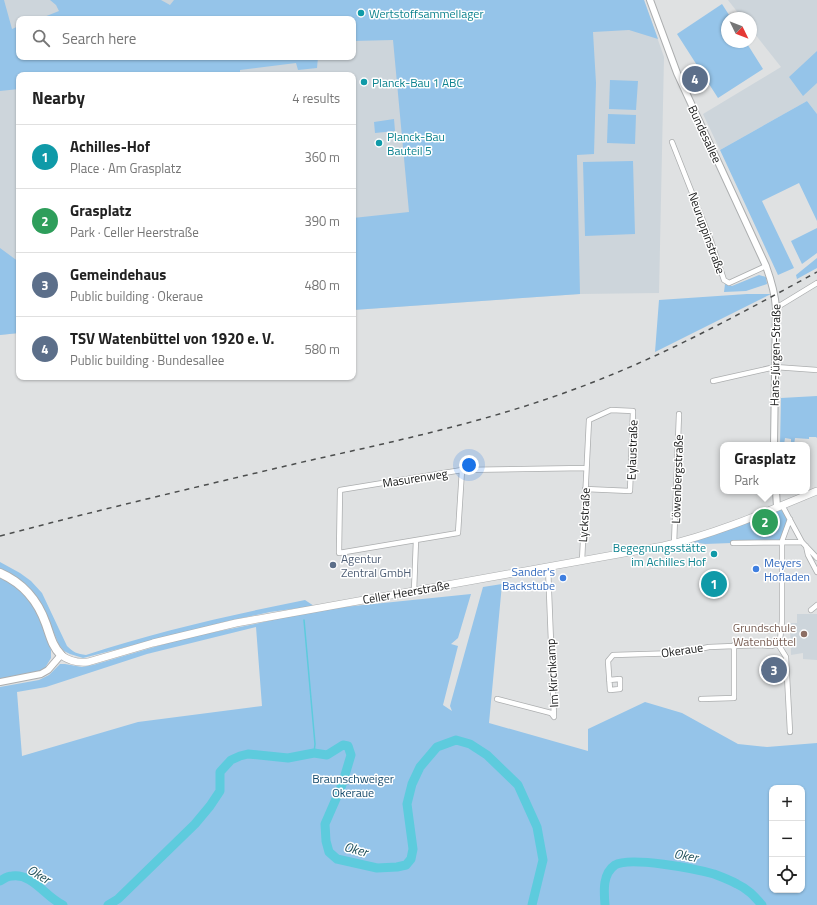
<!DOCTYPE html>
<html lang="en">
<head>
<meta charset="utf-8">
<style>
	body { margin:0; font-family:"Titillium Web",sans-serif; background:#f6f6f6; color:#222 }
	.controls { position:absolute; right:12px; bottom:12px; display:grid; overflow:hidden; border-radius:8px; box-shadow:0 1px 3px #0004 }
	.controls button { width:36px; height:36px; display:grid; place-items:center; padding:0; border:0; border-bottom:1px solid #e0e0e0; background:#fff; color:#222; font:20px sans-serif }
	.compass { position:absolute; left:721px; top:12px; width:36px; height:36px; border-radius:50%; background:#fff; box-shadow:0 1px 3px #0004; rotate:133deg }
	.you { position:absolute; left:469px; top:465px; width:14px; height:14px; margin:-10px; border:3px solid #fff; border-radius:50%; background:#1a73e8; box-shadow:0 0 0 6px #1a73e833 }
	.badge { display:grid; place-items:center; width:26px; height:26px; border-radius:50%; background:#2563eb; color:#fff; font-size:13px; font-weight:700 }
	.pin { position:absolute; translate:-50% -50%; border:2px solid #fff; box-shadow:0 1px 4px #0006 }
	.popup { position:absolute; left:720px; top:442px; width:90px; height:52px; box-sizing:border-box; display:grid; place-content:center; border-radius:8px; background:#fff; filter:drop-shadow(0 1px 3px #0005); font-size:13px; white-space:nowrap; color:#767676 }
	.popup b { font-size:15px; color:#222 }
	.popup::after { content:''; position:absolute; left:50%; top:100%; margin-left:-8px; border:8px solid transparent; border-top-color:#fff }
	.list { margin:0; padding:0; list-style:none }
	h2 { display:flex; justify-content:space-between; align-items:center; height:52px; margin:0; padding:0 16px; font-size:17px }
	h2 small { font-size:13px; font-weight:400; color:#767676 }
	.list li { display:grid; grid-template-columns:26px 1fr auto; gap:12px; align-items:center; box-sizing:border-box; height:64px; padding:0 16px; border-top:1px solid #e0e0e0 }
	.list b { display:block; font-size:15px; white-space:nowrap }
	.list p { margin:0; font-size:13px; white-space:nowrap; color:#767676 }
	.list em { font-size:13px; font-style:normal; color:#767676 }
	.icon { flex:none; width:22px; height:22px; fill:none; stroke:currentColor; stroke-width:2; stroke-linecap:round; stroke-linejoin:round }
	.map { position:relative; flex:none; width:817px; height:905px; overflow:hidden }
	.search { position:absolute; background:#fff; box-shadow:0 1px 3px #0004; left:16px; top:16px; width:340px; height:44px; display:flex; align-items:center; gap:10px; box-sizing:border-box; padding:0 14px; border-radius:8px; color:#767676; font-size:15px }
	.panel { position:absolute; background:#fff; box-shadow:0 1px 3px #0004; left:16px; top:72px; width:340px; height:308px; border-radius:8px }
	.map>svg:first-child { display:block }
	.built { fill:#cdd5db; fill-rule:evenodd }
	.green { fill:#95c4e9; fill-rule:evenodd }
	.lines { fill:none; stroke-linecap:round; stroke-linejoin:round }
	.stream { stroke:#5dcbdd; stroke-width:1.5 }
	.river { stroke:#5dcbdd; stroke-width:9 }
	.minor-casing { stroke:#acaeaf; stroke-width:6 }
	.secondary-casing { stroke:#acaeaf; stroke-width:8 }
	.primary-casing { stroke:#acaeaf; stroke-width:8 }
	.motorway-casing { stroke:#acaeaf; stroke-width:10 }
	.minor { stroke:#fff; stroke-width:4.5 }
	.secondary { stroke:#fff; stroke-width:6 }
	.primary { stroke:#fff; stroke-width:7 }
	.motorway { stroke:#fff; stroke-width:8 }
	.rail { stroke:#4c4e4e; stroke-width:1.5; stroke-dasharray:5 5; stroke-linecap:butt }
	.culture-dot { fill:#0f9aa8; stroke:#fff; stroke-width:1.5 }
	.service-dot { fill:#5c6f8a; stroke:#fff; stroke-width:1.5 }
	.shop-dot { fill:#3f7fe0; stroke:#fff; stroke-width:1.5 }
	.education-dot { fill:#8d6e63; stroke:#fff; stroke-width:1.5 }
	.labels { text-anchor:middle; dominant-baseline:central; stroke-width:3; stroke-linejoin:round; paint-order:stroke }
	.culture-label { font-size:12px; fill:#0d838f; stroke:#fff; text-anchor:start }
	.street-label { font-size:12px; fill:#171818; stroke:#fff }
	.service-label { font-size:12px; fill:#4e5e75; stroke:#fff; text-anchor:start }
	.shop-label { font-size:12px; fill:#366cbe; stroke:#fff; text-anchor:start }
	.education-label { font-size:12px; fill:#785e54; stroke:#fff; text-anchor:end }
	.park-label { font-size:12px; fill:#154a6c; stroke:#fff }
	.water-label { font-size:13px; font-style:italic; fill:#25545d; stroke:#fff }
</style>
</head>
<body>
<div class="map">
<svg width="817" height="905" viewBox="0 0 817 905">
	<rect width="100%" height="100%" fill="#dfe1e2"/>
	<path class="built" d="M0,0H644L664,57L659,293L580,294L353,310V75H19V333L0,335ZM19,19H353V57H19Z
		M728,0H817V114L807,101L720,150L703,114L781,67L751,29V18H742Z
		M797,614H817V660L803,659V653L791,655L790,623H797Z"/>
	<path class="green" d="M0,0H4L12,29L19,26V57H318L317,68L298,70L296,63L240,70V75H19V89L0,91Z
		M50,0H161L170,5L174,0H644L658,39L629,30L593,32L596,83L594,154L577,155L580,294L353,310V218L409,212L393,40L353,41V19H39L59,11L56,5Z
		M722,4L731,18H727V42H746L763,69L718,98L677,34Z
		M817,51V83L803,96L789,77Z
		M610,80L638,81L636,110L609,109Z
		M807,101L817,114V221L799,183L762,201L794,268L778,275L720,150Z
		M608,114L636,115L635,144L607,143Z
		M394,119L395,131L375,133L374,122Z
		M633,161L635,234L585,236L583,162Z
		M817,228V253L802,264L791,241Z
		M0,248L19,262V333L0,335Z
		M817,258V268L797,279L796,275Z
		M759,275L766,277L767,284L746,291L724,292L725,284L732,286Z
		M747,294H771L655,352L659,300Z
		M817,396V438L816,437H809V439L795,438L794,445H791V439L785,438L784,445H780L781,398Z
		M782,505L790,519L782,541L705,544L686,541Z
		M0,562L20,573L31,581L42,593L67,646C73,652 77,654 86,655C158,631 231,615 305,600L314,606L270,612L228,621L83,658L70,654L64,651L59,645L44,610L0,569Z
		M0,578L18,587L29,597L42,622L51,650V658L45,668L40,672L0,679Z
		M502,584L489,723L588,751V729L645,702L682,713L738,744L767,747L817,743V905H0V687L39,680L49,675L60,664H65L82,667L93,665L185,638L255,624L315,610L471,594L458,638L451,644L458,646L443,705L452,711L450,706L451,702L483,587ZM256,627L262,706L138,722L22,756L17,692L46,687L147,654ZM772,788H802V890H772Z"/>
	<g class="lines">
		<path class="stream" d="M304,620L315,744L314,753"/>
		<path class="river" d="M0,881C3,879 8,876 12,876C33,873 45,897 63,905
			M108,905L118,899L195,824L210,806L220,791V772L231,760L240,756L248,754L288,758L314,753L327,755L343,745L348,746L351,755L342,785L325,824L326,841L329,852L337,859L377,868L397,867L406,865L411,859L413,849L407,804L412,784L420,767L437,747L456,740L470,744L487,755L518,785L537,827L543,860L532,905
			M605,905C604,892 602,874 615,865C630,856 696,869 714,874C722,877 730,880 737,884C748,889 754,896 762,905"/>
		<g class="minor-casing">
			<path id="minor" d="M672,142L711,241L724,280L729,283L766,266
				M776,308L817,283
				M713,381L775,367L817,370
				M782,505L802,542L817,558
				M416,540L339,553L340,490L462,470L586,468
				M733,543L802,542
				M674,544L679,414
				M806,546L808,555L817,572
				M582,561L589,420L611,410L633,411L630,491L585,489
				M414,591L416,540L458,533L462,470
				M811,610L817,605
				M609,680L620,679V689L610,690L608,661L613,655L680,653L709,647L760,645L771,646L778,644
				M497,699L551,713L554,717L548,567
				M701,699L734,698V645
				M790,732L786,657L778,644L780,640L782,621V541L790,519"/>
		</g>
		<g class="secondary-casing">
			<path id="secondary" d="M650,0L677,73L766,266C771,280 775,292 776,308L774,445
				M776,491L777,507
				M0,682L41,674L48,670L61,655"/>
		</g>
		<g class="primary-casing">
			<path id="primary" d="M61,655C69,661 78,663 88,662L153,643L236,623L663,546C716,534 766,512 817,491"/>
		</g>
		<g class="motorway-casing">
			<path id="motorway" d="M0,573C23,583 38,601 46,624C50,635 52,646 61,655"/>
		</g>
		<use href="#minor" class="minor"/>
		<use href="#secondary" class="secondary"/>
		<use href="#primary" class="primary"/>
		<use href="#motorway" class="motorway"/>
		<path class="rail" d="M0,536C102,509 205,485 307,461C397,441 489,421 575,389C660,358 738,315 817,272"/>
	</g>
	<g class="culture-dot">
		<circle cx="361" cy="13" r="4"/>
		<circle cx="364" cy="82" r="4"/>
		<circle cx="379" cy="143" r="4"/>
		<circle cx="714" cy="554" r="4"/>
	</g>
	<circle class="service-dot" cx="333" cy="565" r="4"/>
	<g class="shop-dot">
		<circle cx="756" cy="569" r="4"/>
		<circle cx="563" cy="578" r="4"/>
	</g>
	<circle class="education-dot" cx="804" cy="634" r="4"/>
	<g class="labels">
		<g class="culture-label">
			<text x="369" y="13">Wertstoffsammellager</text>
			<text x="372" y="82">Planck-Bau 1 ABC</text>
			<text x="387" y="136">Planck-Bau<tspan x="387" dy="14">Bauteil 5</tspan></text>
			<text x="706" y="547" text-anchor="end">Begegnungsstätte<tspan x="706" dy="14">im Achilles Hof</tspan></text>
		</g>
		<g class="street-label">
			<text transform="translate(705 134) rotate(65)">Bundesallee</text>
			<text transform="translate(707 233) rotate(70)">Neuruppinstraße</text>
			<text transform="translate(775 355) rotate(-89)">Hans-Jürgen-Straße</text>
			<text transform="translate(632 450) rotate(-88)">Eylaustraße</text>
			<text transform="translate(415 478) rotate(-9)">Masurenweg</text>
			<text transform="translate(677 479) rotate(-88)">Löwenbergstraße</text>
			<text transform="translate(584 515) rotate(-87)">Lyckstraße</text>
			<text transform="translate(406 592) rotate(-10)">Celler Heerstraße</text>
			<text transform="translate(682 650) rotate(-8)">Okeraue</text>
			<text transform="translate(552 673) rotate(-93)">Im Kirchkamp</text>
		</g>
		<g class="service-label">
			<text x="341" y="558">Agentur<tspan x="341" dy="14">Zentral GmbH</tspan></text>
		</g>
		<g class="shop-label">
			<text x="764" y="562">Meyers<tspan x="764" dy="14">Hofladen</tspan></text>
			<text x="555" y="571" text-anchor="end">Sander's<tspan x="555" dy="14">Backstube</tspan></text>
		</g>
		<g class="education-label">
			<text x="796" y="627">Grundschule<tspan x="796" dy="14">Watenbüttel</tspan></text>
		</g>
		<g class="park-label">
			<text x="353" y="778">Braunschweiger<tspan x="353" dy="14">Okeraue</tspan></text>
		</g>
		<g class="water-label">
			<text transform="translate(356 849) rotate(15)">Oker</text>
			<text transform="translate(686 855) rotate(11)">Oker</text>
			<text transform="translate(39 874) rotate(30)">Oker</text>
		</g>
	</g>
</svg>
<div class="controls">
<button>+</button>
<button>−</button>
<button><svg class="icon" aria-label="locate" viewBox="0 0 24 24"><circle cx="12" cy="12" r="6"/><path d="M12 2v4M12 18v4M2 12h4M18 12h4"/></svg></button>
</div>
<svg class="compass" viewBox="-18 -18 36 36"><path d="M0-13l5 13h-10z" fill="#e53935"/><path d="M0 13l5-13h-10z" fill="#767676"/></svg>
<div class="you"></div>
<div class="pin badge" style="left:714px;top:584px;background:#0f9aa8">1</div>
<div class="pin badge" style="left:765px;top:522px;background:#2e9e5b">2</div>
<div class="popup"><b>Grasplatz</b>Park</div>
<div class="pin badge" style="left:774px;top:670px;background:#5c6f8a">3</div>
<div class="pin badge" style="left:695px;top:79px;background:#5c6f8a">4</div>
<div class="search"><svg class="icon" aria-label="search" viewBox="0 0 24 24"><circle cx="10" cy="10" r="6"/><path d="M15 15l6 6"/></svg>Search here</div>
<section class="panel">
<h2>Nearby<small>4 results</small></h2>
<ul class="list">
<li><span class="badge" style="background:#0f9aa8">1</span><div><b>Achilles-Hof</b><p>Place · Am Grasplatz</p></div><em>360 m</em></li>
<li><span class="badge" style="background:#2e9e5b">2</span><div><b>Grasplatz</b><p>Park · Celler Heerstraße</p></div><em>390 m</em></li>
<li><span class="badge" style="background:#5c6f8a">3</span><div><b>Gemeindehaus</b><p>Public building · Okeraue</p></div><em>480 m</em></li>
<li><span class="badge" style="background:#5c6f8a">4</span><div><b>TSV Watenbüttel von 1920 e. V.</b><p>Public building · Bundesallee</p></div><em>580 m</em></li>
</ul>
</section>
</div>
</body>
</html>
